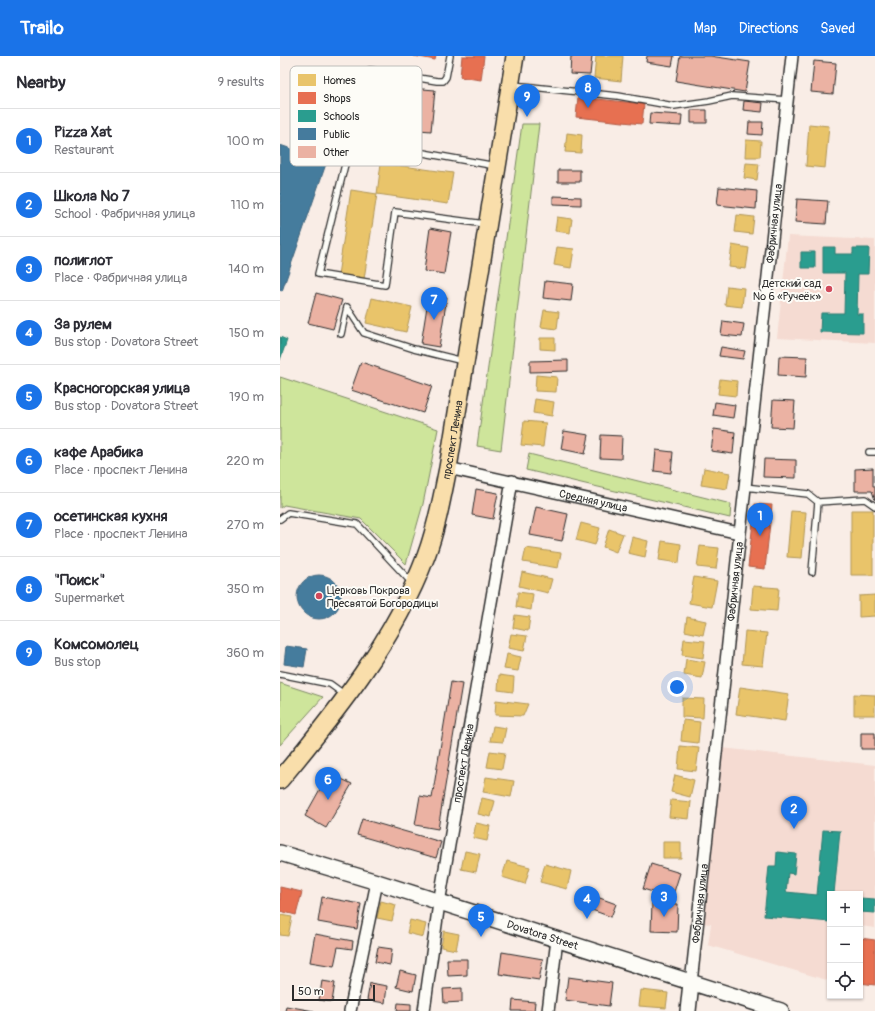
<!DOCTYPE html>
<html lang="en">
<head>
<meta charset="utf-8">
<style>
	body { margin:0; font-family:Pangolin,sans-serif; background:#f7f7f7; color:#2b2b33 }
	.controls { position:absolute; right:12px; bottom:12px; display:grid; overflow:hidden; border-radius:0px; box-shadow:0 1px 3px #0004 }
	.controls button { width:36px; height:36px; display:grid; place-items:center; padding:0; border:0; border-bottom:1px solid #e1e1e2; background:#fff; color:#2b2b33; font:20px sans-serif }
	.scale { position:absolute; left:12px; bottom:10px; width:83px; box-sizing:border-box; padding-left:4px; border:2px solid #2b2b2b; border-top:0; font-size:11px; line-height:14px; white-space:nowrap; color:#2b2b2b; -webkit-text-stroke:3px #fdfcf7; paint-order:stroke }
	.you { position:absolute; left:397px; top:631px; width:14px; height:14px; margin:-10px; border:3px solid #fff; border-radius:50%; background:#1a73e8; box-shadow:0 0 0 6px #1a73e833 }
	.badge { display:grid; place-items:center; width:26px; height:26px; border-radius:50%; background:#1a73e8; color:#fff; font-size:13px; font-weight:700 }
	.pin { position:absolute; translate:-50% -33px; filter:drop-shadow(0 1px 2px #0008) }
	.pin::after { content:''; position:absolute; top:21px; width:14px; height:12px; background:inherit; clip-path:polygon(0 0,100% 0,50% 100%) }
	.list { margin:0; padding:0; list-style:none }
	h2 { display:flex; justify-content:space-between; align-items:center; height:52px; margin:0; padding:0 16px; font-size:17px }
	h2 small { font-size:13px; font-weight:400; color:#7c7c81 }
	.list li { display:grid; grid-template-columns:26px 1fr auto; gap:12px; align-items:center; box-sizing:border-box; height:64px; padding:0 16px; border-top:1px solid #e1e1e2 }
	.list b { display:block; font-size:15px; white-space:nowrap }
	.list p { margin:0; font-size:13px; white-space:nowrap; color:#7c7c81 }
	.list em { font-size:13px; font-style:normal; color:#7c7c81 }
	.icon { flex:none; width:22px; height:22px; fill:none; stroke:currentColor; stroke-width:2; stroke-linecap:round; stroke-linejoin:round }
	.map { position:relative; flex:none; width:595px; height:955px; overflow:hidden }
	header { display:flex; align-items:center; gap:24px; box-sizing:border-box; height:56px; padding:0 20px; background:#1a73e8; color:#fff }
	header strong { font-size:19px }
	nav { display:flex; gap:22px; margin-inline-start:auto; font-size:14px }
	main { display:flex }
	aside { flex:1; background:#fff }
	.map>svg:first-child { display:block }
	.built { fill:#f5dbd2 }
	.park { fill:#cee59b; stroke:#7c8863 }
	.homes { fill:#e9c46a; stroke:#b09657 }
	.shops { fill:#e76f51; stroke:#af5b46 }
	.schools { fill:#2a9d8f; stroke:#2a7b71 }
	.public { fill:#457b9d; stroke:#3d637b }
	.building { fill:#ebb2a3; stroke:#2b2b2b }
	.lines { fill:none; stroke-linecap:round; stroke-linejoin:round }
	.lane-casing { stroke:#2b2b2b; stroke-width:8 }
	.street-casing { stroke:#2b2b2b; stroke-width:14 }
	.secondary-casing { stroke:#2b2b2b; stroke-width:18 }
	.primary-casing { stroke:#2b2b2b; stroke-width:20 }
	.lane { stroke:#fdfcf7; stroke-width:5.5 }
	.street { stroke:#fdfcf7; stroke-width:11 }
	.secondary { stroke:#fdfcf7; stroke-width:15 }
	.primary { stroke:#f9deab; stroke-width:17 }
	.poi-dot { fill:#d1495b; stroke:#fdfcf7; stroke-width:1.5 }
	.labels { text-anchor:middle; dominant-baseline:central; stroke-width:4; stroke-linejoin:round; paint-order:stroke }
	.street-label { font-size:11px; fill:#2b2b2b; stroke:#fdfcf7 }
	.poi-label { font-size:11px; fill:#2b2b2b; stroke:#fdfcf7; text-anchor:end }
	.key { fill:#fdfcf7; stroke:#bebdba; stroke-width:1 }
	.key-label { font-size:11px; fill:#2b2b2b }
</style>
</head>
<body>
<header>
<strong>Trailo</strong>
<nav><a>Map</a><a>Directions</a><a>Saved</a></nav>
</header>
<main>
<aside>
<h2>Nearby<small>9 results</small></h2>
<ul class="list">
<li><span class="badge">1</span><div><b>Pizza Xat</b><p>Restaurant</p></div><em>100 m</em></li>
<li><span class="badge">2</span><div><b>Школа № 7</b><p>School · Фабричная улица</p></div><em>110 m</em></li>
<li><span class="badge">3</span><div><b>полиглот</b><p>Place · Фабричная улица</p></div><em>140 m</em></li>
<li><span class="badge">4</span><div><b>За рулем</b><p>Bus stop · Dovatora Street</p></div><em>150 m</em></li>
<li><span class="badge">5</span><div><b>Красногорская улица</b><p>Bus stop · Dovatora Street</p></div><em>190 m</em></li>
<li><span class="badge">6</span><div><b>кафе Арабика</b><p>Place · проспект Ленина</p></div><em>220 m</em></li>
<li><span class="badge">7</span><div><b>осетинская кухня</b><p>Place · проспект Ленина</p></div><em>270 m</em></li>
<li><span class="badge">8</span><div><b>&quot;Поиск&quot;</b><p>Supermarket</p></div><em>350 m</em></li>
<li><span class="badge">9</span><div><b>Комсомолец</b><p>Bus stop</p></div><em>360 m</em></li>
</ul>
</aside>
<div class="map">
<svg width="595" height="955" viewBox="0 0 595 955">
	<rect width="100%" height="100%" fill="#f9ede6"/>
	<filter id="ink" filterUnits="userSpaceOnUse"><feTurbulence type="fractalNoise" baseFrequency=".025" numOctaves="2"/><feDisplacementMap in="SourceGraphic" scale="8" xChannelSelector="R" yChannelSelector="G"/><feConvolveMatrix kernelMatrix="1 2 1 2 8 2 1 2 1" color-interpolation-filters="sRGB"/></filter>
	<g filter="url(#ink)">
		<path class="built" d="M508,180L595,184V287L497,282Z
			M442,692L595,709V872L580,870V838H550V925L428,889L431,868L422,867Z"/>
		<path class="park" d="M242,68H259L221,394L197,390Z
			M0,321L158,373L143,448L126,508L81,463L4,449L0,452Z
			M249,398L451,448L450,462L246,414Z
			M0,627L43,641L0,689Z"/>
		<path class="homes" d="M316,0H343L341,25L314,22Z
			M529,68L549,70L545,112L526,110Z
			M287,77L302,79L301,97L285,96Z
			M466,84L481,85L480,101H465Z
			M101,107L173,117L168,148L97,138Z
			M466,107L479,108L477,124L464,122Z
			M71,134L97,138L84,223L58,219Z
			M457,159L474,161L472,178L455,176Z
			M277,161L292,163L290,177L275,175Z
			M452,189L469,192L466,213L449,211Z
			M277,191L294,193L291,212L274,209Z
			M447,230L464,232L462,251L445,249Z
			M92,242L132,251L126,276L86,267Z
			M264,254L279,256L277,273L261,271Z
			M260,282H275V294L260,293Z
			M256,319L277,321L276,336L255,335Z
			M440,323L457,325L456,340L438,338Z
			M255,343L274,346L272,360L253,357Z
			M244,365L266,367L263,391L241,389Z
			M424,412L450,417L447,433L421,429Z
			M571,454H593V519H571Z
			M511,455L526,456L522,502L507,501Z
			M301,467L320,472L315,489L296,484Z
			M329,473L343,478L336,496L323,491Z
			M352,481L368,485L365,501L348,497Z
			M382,485L401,488L399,507L379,504Z
			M420,490L439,492L436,513L417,511Z
			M246,492L281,497L278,512L243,506Z
			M242,516L272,523L268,537L239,530Z
			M414,521L437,525L432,551L409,547Z
			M473,530L499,532L497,555L471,553Z
			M238,536L253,538L251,554L236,551Z
			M595,539V560L579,561V540Z
			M235,559L250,561L248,575L233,572Z
			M407,561L426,565L423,579L405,575Z
			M465,575L487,577L483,610L462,608Z
			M231,578L247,580L244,595L228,592Z
			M404,583L425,585L423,602L402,599Z
			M227,598L241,601L238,615L224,613Z
			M406,603L425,606L422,622L404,619Z
			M219,619L234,621L233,636L218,634Z
			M460,631L509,638L505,665L456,658Z
			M574,638L595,639V659H574Z
			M402,642L424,643L423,662L402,661Z
			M216,644L248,648L243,660L215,659Z
			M403,664L420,666L418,687L401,685Z
			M213,670L226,672L223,686L210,685Z
			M400,690L419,692L416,715L398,713Z
			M210,695L225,697L222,713L207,711Z
			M395,719L414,724L410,741L391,736Z
			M206,721L234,725L231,741L203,736Z
			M202,742L215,745L211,761L198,758Z
			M391,744L411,746L409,763L389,761Z
			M196,767L210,770L207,785L193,782Z
			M383,786H401V802H383Z
			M185,795L200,798L196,816L181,813Z
			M227,805L250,811L245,828L222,821Z
			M265,808L291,815L287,833L260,826Z
			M101,845L116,849L112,865L97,862Z
			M0,859L12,861L8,880L0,879Z
			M130,864L146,868L143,881L127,877Z
			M164,875L179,878L176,894L161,891Z
			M361,934L388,937L386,952L359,950Z"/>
		<path class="shops" d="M134,0H156L155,4Z
			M182,0H204L201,24L180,21Z
			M298,41L364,48L362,68L296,61Z
			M475,448L492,449L485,513L468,511Z
			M0,831L22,836L16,859L0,855Z
			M580,882L595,884V929L580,927Z"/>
		<path class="schools" d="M543,191H555V198H573V192H589L588,218H578L577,258H583V277L540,276L541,257H564L565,217H543Z
			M521,196H535V212H521Z
			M0,281L7,284L0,304Z
			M543,774L560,775L554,838H550V866L484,860L489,810H496L497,796L516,798L514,818L508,817L506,836L537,839Z
			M580,842L595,843V857L580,856Z"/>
		<path class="public" d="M0,89L47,105L2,235L0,234Z
			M17 541a22 22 0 1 1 44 0a22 22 0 1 1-44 0Z
			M6,590L27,593L24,611L4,608Z"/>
		<path class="building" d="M291,0H312L310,19L290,18Z
			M367,0H394L392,10L366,6Z
			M400,0H430L470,6L465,36L396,25Z
			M534,5L556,7L553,38L531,36Z
			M95,29L155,34L151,75L91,70Z
			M464,45L483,47L482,56L463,54Z
			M411,54H427V67H411Z
			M370,57L402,59L401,70L369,68Z
			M469,66H483L482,79L468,78Z
			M278,114H300V126H278Z
			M439,131L477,135L476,153L437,149Z
			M273,140L301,141V149L273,148Z
			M517,143L548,145L546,168L515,166Z
			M150,172L171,176L164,218L144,215Z
			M265,225L293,228L291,245L263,242Z
			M36,237L62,244L53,273L28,267Z
			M149,238L167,241L159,291L141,288Z
			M443,265L464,268L462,281L441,279Z
			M441,291L465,295L463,303L439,300Z
			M499,300L527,301L526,321L498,319Z
			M288,304V315L250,316V305Z
			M81,306L152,330L143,357L71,334Z
			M493,344L515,345L513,372L491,371Z
			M435,346L455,349L453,362L433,359Z
			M434,373L455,376L453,398L431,395Z
			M284,375L309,379L305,398L281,393Z
			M321,379L342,380L341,403L320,402Z
			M376,394L393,396L391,417L374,415Z
			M484,403L516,404V422L483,421Z
			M593,412V430H595V444L592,435H575V413Z
			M196,433L218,437L213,463L192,459Z
			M256,451L288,458L282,485L250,479Z
			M171,626L182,628L158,773L135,769L140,740L152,742Z
			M581,677H595V693H581Z
			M49,717L72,728L46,772L25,760Z
			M82,763L161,786L156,802L77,779Z
			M371,808L400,817L392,842L363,833Z
			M42,841L81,848L77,873L38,866Z
			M317,841L336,848L331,861L312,854Z
			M372,847L398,848L397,876L371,875Z
			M35,878L73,885L72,893L58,891L54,910L30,906Z
			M98,891L112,893L110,909L95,906Z
			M222,896L263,903L259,924L219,918Z
			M167,903H187V919L168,920Z
			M120,915L136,919L133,935L116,931Z
			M288,921L332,927L329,950L285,944Z
			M42,925L55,927L52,946L39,944Z
			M90,927L107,930L105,947L87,944Z
			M182,932V946L164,947L163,933Z
			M233,944L255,946L254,955H232Z
			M118,947L131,948V955H117Z
			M6,950L34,955H5Z"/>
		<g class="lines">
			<g class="lane-casing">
				<path id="lane" d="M90,14L157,25H163L166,21L170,0
					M233,29L338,40L394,50L429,45L452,40L507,44
					M205,168L115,156L105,229L38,218L71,84L216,110
					M61,278L67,251L84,277L134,293L183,305
					M589,396H595
					M465,431L528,438L538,446L585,443L595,450
					M0,463L8,457L77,468L132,527
					M532,516L538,446
					M0,618L50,628L65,639"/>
			</g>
			<g class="street-casing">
				<g id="street">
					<path id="s1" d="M168,412L459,477"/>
					<path id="s2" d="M411,927L512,0"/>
					<path d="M70,955L97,826"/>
					<path id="s3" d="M144,955L159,847L232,425"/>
					<path d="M268,955L277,884"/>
				</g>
			</g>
			<g class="secondary-casing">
				<g id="secondary">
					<path id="s4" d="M0,797L97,826L501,955"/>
					<path d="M408,955L411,927"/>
				</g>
			</g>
			<g class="primary-casing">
				<g id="primary">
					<path id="s5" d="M0,724C57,655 114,585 146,500C157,471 162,441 168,412L235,0"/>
				</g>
			</g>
			<use href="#lane" class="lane"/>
			<use href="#street" class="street"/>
			<use href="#secondary" class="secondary"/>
			<use href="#primary" class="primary"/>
		</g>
	</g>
	<g class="poi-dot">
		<circle cx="549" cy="233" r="4"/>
		<circle cx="39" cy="540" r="4"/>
	</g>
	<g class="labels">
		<g class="street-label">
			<text stroke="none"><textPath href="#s2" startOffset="764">Фабричная улица</textPath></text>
			<text stroke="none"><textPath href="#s5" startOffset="388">проспект Ленина</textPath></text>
			<text stroke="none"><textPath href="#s1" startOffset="149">Средняя улица</textPath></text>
			<text stroke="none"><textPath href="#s2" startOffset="404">Фабричная улица</textPath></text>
			<text stroke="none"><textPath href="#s3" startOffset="251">проспект Ленина</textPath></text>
			<text stroke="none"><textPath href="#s2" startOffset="80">Фабричная улица</textPath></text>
			<text stroke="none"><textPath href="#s4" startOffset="275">Dovatora Street</textPath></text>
		</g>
		<g class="poi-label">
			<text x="541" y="227">Детский сад<tspan x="541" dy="13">№ 6 «Ручеёк»</tspan></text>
			<text x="47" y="534" text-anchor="start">Церковь Покрова<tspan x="47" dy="13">Пресвятой Богородицы</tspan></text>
		</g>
	</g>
	<rect x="10" y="10" width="132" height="100" rx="6" class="key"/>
	<rect x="18" y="18" width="18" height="12" fill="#e9c46a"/>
	<rect x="18" y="36" width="18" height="12" fill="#e76f51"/>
	<rect x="18" y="54" width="18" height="12" fill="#2a9d8f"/>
	<rect x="18" y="72" width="18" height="12" fill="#457b9d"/>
	<rect x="18" y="90" width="18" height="12" fill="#ebb2a3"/>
	<g class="key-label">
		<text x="43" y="28">Homes</text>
		<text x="43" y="46">Shops</text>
		<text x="43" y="64">Schools</text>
		<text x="43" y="82">Public</text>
		<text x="43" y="100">Other</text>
	</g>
</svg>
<div class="controls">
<button>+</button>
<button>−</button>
<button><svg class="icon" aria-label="locate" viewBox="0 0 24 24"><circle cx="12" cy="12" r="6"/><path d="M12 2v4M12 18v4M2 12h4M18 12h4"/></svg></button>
</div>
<div class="scale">50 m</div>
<div class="you"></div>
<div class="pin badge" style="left:480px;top:480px">1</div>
<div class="pin badge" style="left:514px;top:773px">2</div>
<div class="pin badge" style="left:384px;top:861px">3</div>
<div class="pin badge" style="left:307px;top:863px">4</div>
<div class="pin badge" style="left:201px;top:881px">5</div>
<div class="pin badge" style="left:48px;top:744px">6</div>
<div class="pin badge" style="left:154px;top:264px">7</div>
<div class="pin badge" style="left:308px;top:52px">8</div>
<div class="pin badge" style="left:247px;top:61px">9</div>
</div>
</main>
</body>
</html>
